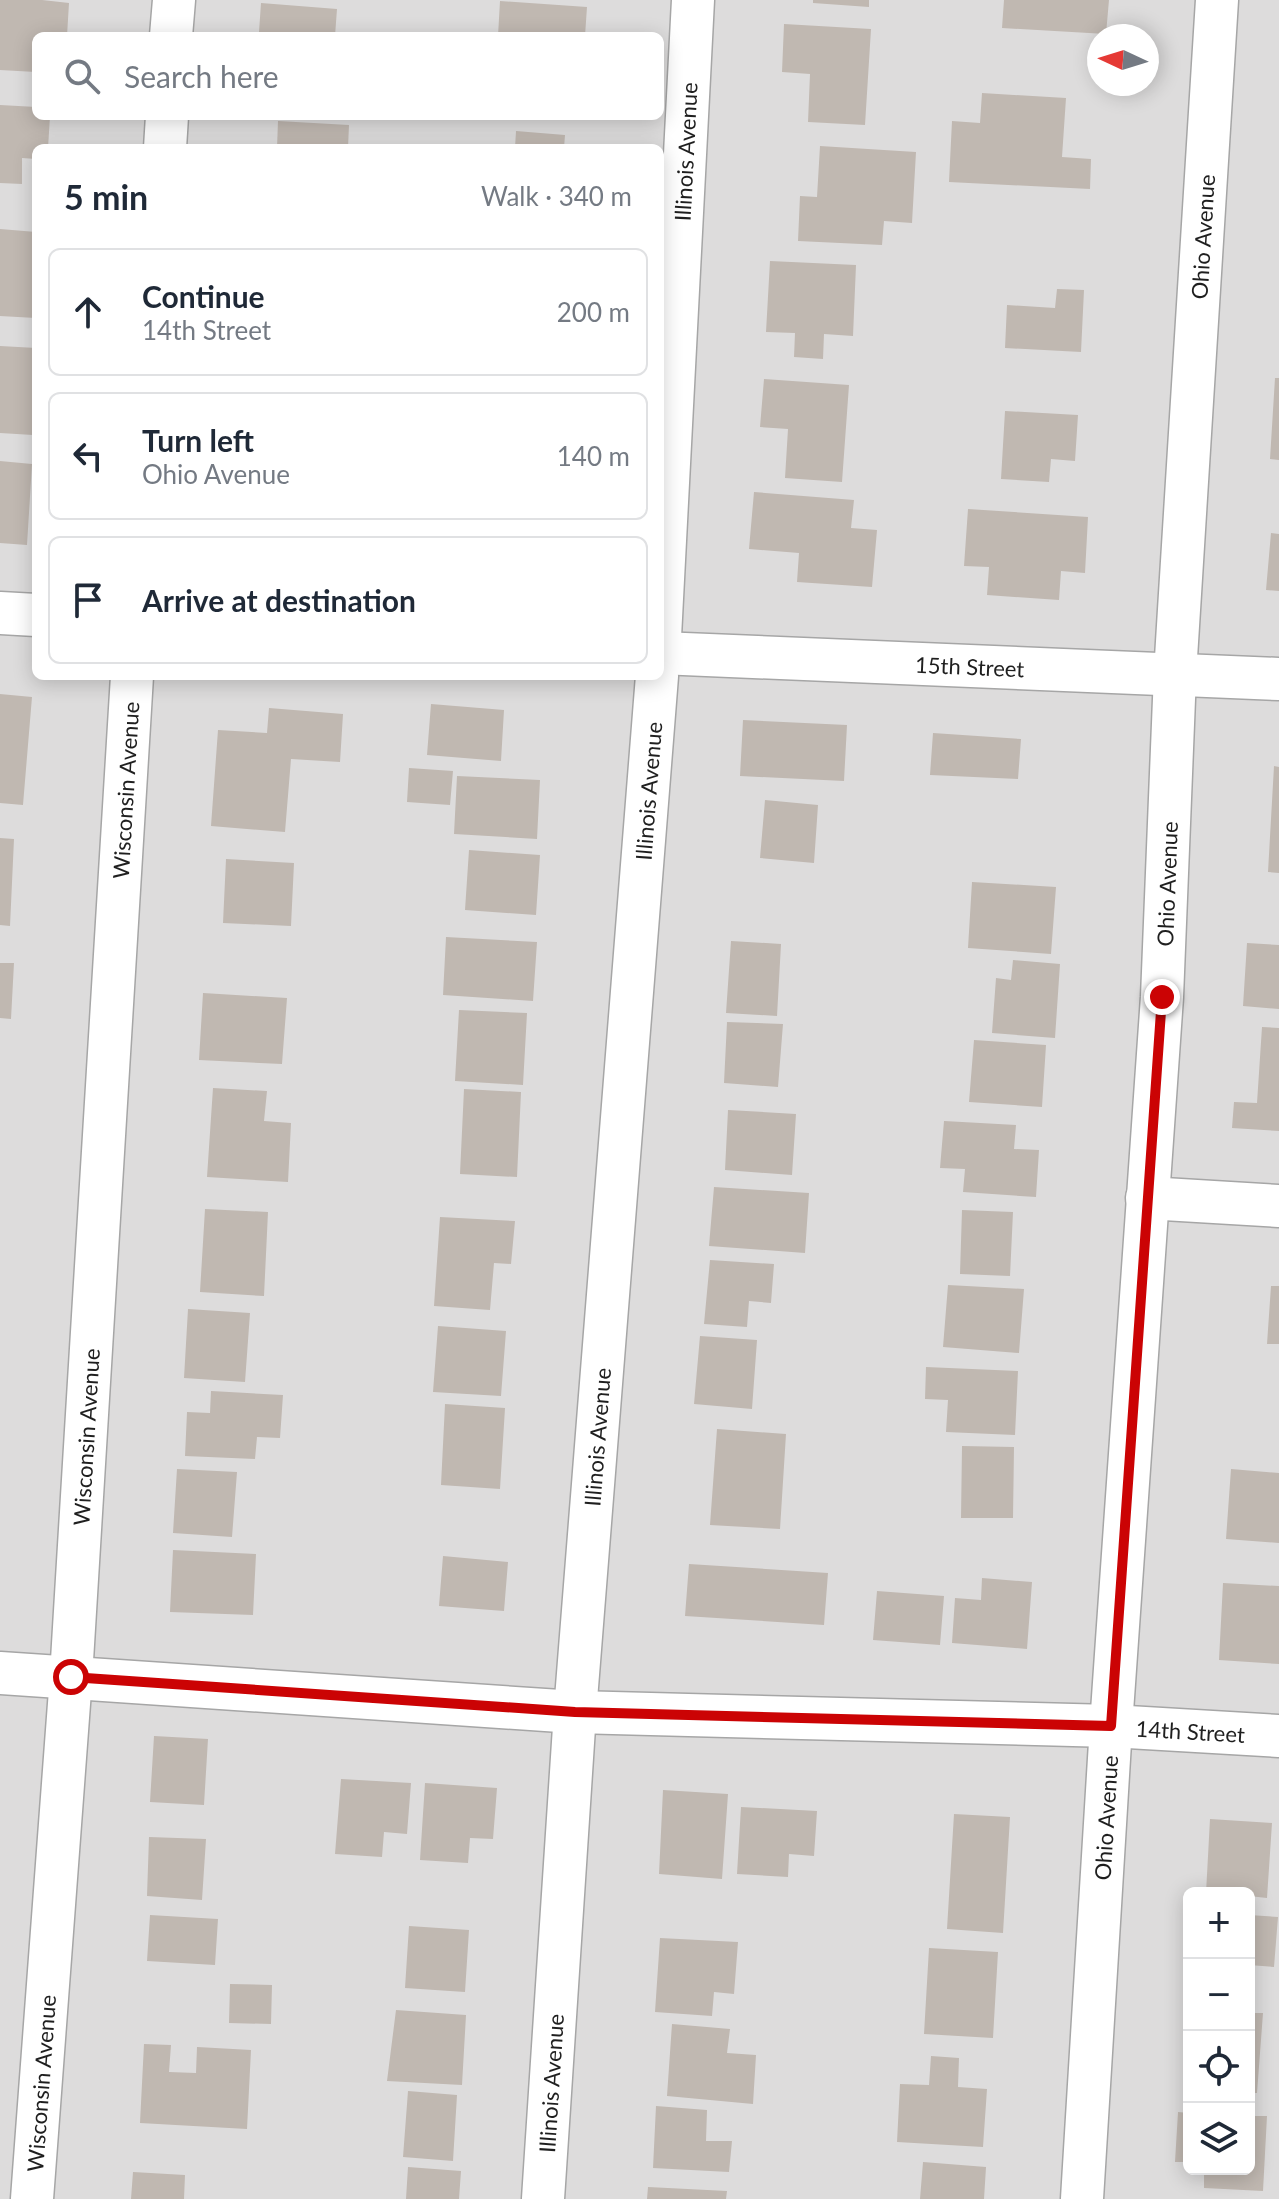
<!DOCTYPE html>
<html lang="en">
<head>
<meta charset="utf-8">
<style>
	body { margin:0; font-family:Lato,sans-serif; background:#f2f2f3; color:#1f2937 }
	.controls { position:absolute; right:24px; bottom:24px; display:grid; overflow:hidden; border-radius:12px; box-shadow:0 4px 20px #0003 }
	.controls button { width:72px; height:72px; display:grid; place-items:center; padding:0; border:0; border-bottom:2px solid #e0e1e3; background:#fff; color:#1f2937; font:40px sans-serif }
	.compass { position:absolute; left:1087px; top:24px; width:72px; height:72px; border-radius:50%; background:#fff; box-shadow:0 4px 20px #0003; rotate:274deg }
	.stop { position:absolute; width:24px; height:24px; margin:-18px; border:6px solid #cb0304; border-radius:50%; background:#fff }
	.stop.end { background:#cb0304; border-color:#fff; box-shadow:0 2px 8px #0008 }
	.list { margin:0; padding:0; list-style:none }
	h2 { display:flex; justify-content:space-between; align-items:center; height:104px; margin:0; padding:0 32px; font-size:34px }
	h2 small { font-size:26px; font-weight:400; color:#747a83 }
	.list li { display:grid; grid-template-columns:52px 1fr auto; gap:24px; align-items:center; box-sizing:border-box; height:128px; margin:0 16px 16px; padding:0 16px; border:2px solid #e0e1e3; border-radius:12px }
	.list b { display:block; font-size:30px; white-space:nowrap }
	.list p { margin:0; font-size:26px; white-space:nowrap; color:#747a83 }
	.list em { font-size:26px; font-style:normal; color:#747a83 }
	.icon { flex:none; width:44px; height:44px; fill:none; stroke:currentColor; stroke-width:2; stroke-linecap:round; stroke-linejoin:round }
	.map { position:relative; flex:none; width:1279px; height:2199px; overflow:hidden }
	.search { position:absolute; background:#fff; box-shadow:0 4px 20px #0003; left:32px; top:32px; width:632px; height:88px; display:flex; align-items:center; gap:20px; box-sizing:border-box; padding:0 28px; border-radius:12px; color:#747a83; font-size:30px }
	.panel { position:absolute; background:#fff; box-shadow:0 4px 20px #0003; left:32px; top:144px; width:632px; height:536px; border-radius:12px }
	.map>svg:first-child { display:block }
	.residential { fill:#dddcdc; fill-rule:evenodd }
	.building { fill:#c0b8b1 }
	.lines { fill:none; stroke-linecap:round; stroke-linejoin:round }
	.minor-casing { stroke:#a6a6a6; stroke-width:45 }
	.minor { stroke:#fff; stroke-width:42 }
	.route { stroke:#cb0304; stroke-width:10 }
	.labels { text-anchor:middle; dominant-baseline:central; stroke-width:6; stroke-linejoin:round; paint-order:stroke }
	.street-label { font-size:22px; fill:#1f1f1f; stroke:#fff }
</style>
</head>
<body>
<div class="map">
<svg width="1279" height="2199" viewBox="0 0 1279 2199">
	<rect width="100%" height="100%" fill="#efece5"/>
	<path class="residential" d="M0,0H153L151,36H36V116H146L144,148H36V597L0,595Z
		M194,0H673L660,242V148H185L187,116H660V36H192Z
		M713,0H1197L1156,655L680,636ZM1099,36H1147V84H1099Z
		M1238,0H1279V662L1196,657Z
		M0,631L36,633V676H112L52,1659L0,1656Z
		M678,672L1154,691L1142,996L1092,1708L596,1695Z
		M152,676H637L556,1693L92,1661Z
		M1194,692L1279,697V1189L1168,1181Z
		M1166,1217L1279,1224V1719L1132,1710Z
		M0,1691L49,1694L12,2199H0Z
		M90,1697L553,1728L522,2199H52Z
		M594,1730L1089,1744L1062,2199H563Z
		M1130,1746L1279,1755V2199H1102ZM1189,1893H1249V2169H1189Z"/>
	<path class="building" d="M0,0H42L69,3L67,36H36V72L0,70Z
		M813,0H869V7L813,3Z
		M1004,0H1109L1106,34L1002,28Z
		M500,1L587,7L585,36H498Z
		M261,3L337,9L335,36H284L259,32Z
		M784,24L871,29L865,125L808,122L810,74L782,72Z
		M982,93L1066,98L1062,157L1091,159L1090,189L949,182L952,121L980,123Z
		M0,105L36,107V116H50L48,148H36V159L22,158V184L0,183Z
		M278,121L349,125L348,148H277Z
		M516,131L565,135L564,148H515Z
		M820,146L916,152L912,223L884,221L882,245L798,241L800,196L817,197Z
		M0,229L36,232V318L0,316Z
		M770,261L856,265L853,336L824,334L823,359L794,357L795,333L766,332Z
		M1057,289L1084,290L1081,352L1005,348L1007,305L1055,308Z
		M0,346L36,348L33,435L0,433Z
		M1275,378H1279V460L1270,459Z
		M764,379L849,385L842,482L785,478L788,429L760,427Z
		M1005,411L1078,415L1075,461L1051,459L1049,482L1001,479Z
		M0,461L32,464L27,545L0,543Z
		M754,492L854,500L851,528L877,530L872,587L797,582L799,553L749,549Z
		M968,509L1088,517L1085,573L1061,571L1059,600L987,595L989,567L964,566Z
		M1271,533L1279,534V591L1266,590Z
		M0,694L32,697L23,805L0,803Z
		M431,704L504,710L501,761L427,755Z
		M269,708L343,714L340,762L291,759L285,832L211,826L218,730L267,733Z
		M743,720L847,725L844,781L740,776Z
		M933,733L1021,739L1018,779L930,775Z
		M1274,766L1279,767V873L1268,872Z
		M409,768L453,771L450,805L407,802Z
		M457,776L540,780L537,839L454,834Z
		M765,800L818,805L814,863L760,858Z
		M0,838L14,839L10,926L0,925Z
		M469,850L540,855L536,915L465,910Z
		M226,859L294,863L291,926L223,923Z
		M972,882L1056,887L1051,954L968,948Z
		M446,937L537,942L533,1001L443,995Z
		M731,941L781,944L777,1016L726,1013Z
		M1247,943L1279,945V1009L1243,1006Z
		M1013,960L1060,964L1055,1038L992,1033L996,978L1011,980Z
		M0,963H14L11,1019L0,1018Z
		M203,993L287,998L282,1064L199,1060Z
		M459,1010L527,1013L523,1085L455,1081Z
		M727,1022L783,1024L778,1087L724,1083Z
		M1262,1027L1279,1028V1131L1232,1128L1234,1102L1257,1103Z
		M974,1040L1046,1045L1042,1107L969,1102Z
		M213,1088L267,1091L264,1121L291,1123L288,1182L207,1177Z
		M464,1089L521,1092L517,1177L460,1174Z
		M728,1110L796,1114L792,1175L725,1170Z
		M944,1121L1016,1125L1014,1149L1039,1150L1036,1197L963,1192L965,1169L940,1168Z
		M714,1187L809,1193L805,1253L709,1246Z
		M205,1209L268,1212L264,1296L200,1292Z
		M962,1210L1013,1212L1010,1276L960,1274Z
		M440,1217L515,1221L511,1264L494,1263L490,1310L434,1306Z
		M710,1260L774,1264L771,1303L749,1301L747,1327L704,1324Z
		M948,1285L1024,1289L1019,1353L943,1347Z
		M1271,1286H1279V1344H1267Z
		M188,1309L250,1313L245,1382L184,1378Z
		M438,1326L506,1331L501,1396L433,1392Z
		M700,1336L757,1340L752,1409L694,1404Z
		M926,1367L1018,1371L1015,1435L946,1432L948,1400L925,1399Z
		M211,1391L283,1395L280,1438L257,1437L255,1459L185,1456L187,1412L210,1413Z
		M445,1404L505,1408L500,1489L441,1485Z
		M717,1429L786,1434L780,1529L710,1525Z
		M962,1446L1014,1447L1013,1518H961Z
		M177,1469L237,1472L232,1537L173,1533Z
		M1231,1469L1279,1473V1543L1226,1539Z
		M173,1550L256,1554L253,1615L170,1612Z
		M443,1556L508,1562L504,1611L439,1606Z
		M689,1564L828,1573L824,1625L685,1616Z
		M982,1578L1032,1582L1027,1649L952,1643L955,1598L981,1600Z
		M1223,1583L1279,1586V1664L1219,1660Z
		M877,1591L944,1596L940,1645L873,1640Z
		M154,1736L208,1739L204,1805L150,1802Z
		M341,1779L411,1783L407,1834L384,1832L382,1857L335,1854Z
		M425,1783L497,1788L493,1839L470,1838L468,1863L420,1860Z
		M663,1790L728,1794L722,1879L659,1874Z
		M741,1807L817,1811L814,1856L789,1854L788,1877L737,1874Z
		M954,1814L1010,1817L1003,1933L947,1929Z
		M1210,1819L1272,1823L1267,1898L1249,1896V1893H1206Z
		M149,1837L206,1839L202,1900L147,1896Z
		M150,1915L218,1919L215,1965L147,1961Z
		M1249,1915L1278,1917L1274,1967L1249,1965Z
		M409,1926L469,1930L465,1992L405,1988Z
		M660,1938L738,1942L734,1994L714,1992L712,2016L655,2012Z
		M929,1948L998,1952L993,2038L924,2034Z
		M230,1984L272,1985L271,2024L229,2023Z
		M396,2010L466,2015L462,2085L387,2081Z
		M1249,2013H1263L1257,2093H1249Z
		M672,2024L730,2029L727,2053L756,2055L753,2104L667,2096Z
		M144,2044L171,2045L169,2072L196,2073L197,2047L251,2050L247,2129L140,2123Z
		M931,2056L959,2058L958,2087L987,2089L983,2147L897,2142L900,2084L929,2085Z
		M408,2091L457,2095L453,2161L403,2157Z
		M656,2106L707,2110L706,2141H732L729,2172L653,2168Z
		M1178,2112L1189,2113V2162H1175Z
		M1249,2116H1267L1263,2191L1204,2188V2169H1249Z
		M923,2162L986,2167L984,2199H920Z
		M408,2167L461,2171L459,2199H406Z
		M133,2172L185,2175L184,2199H131Z
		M648,2187L727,2191L726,2199H647Z"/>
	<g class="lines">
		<g class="minor-casing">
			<g id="minor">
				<path d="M171,36L174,0"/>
				<path d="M165,148L167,116"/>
				<path d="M0,613L36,615"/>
				<path id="s1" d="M660,637L693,0"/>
				<path id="s2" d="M660,653L1279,679"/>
				<path d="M1147,1198L1279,1206"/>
				<path id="s3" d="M0,1673L575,1712L1111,1726L1279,1736"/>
				<path id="s4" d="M32,2199L71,1677L132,676"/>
				<path id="s5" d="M543,2199L575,1712L657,676"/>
				<path id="s6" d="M1082,2199L1111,1726L1162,997L1175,674L1217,0"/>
			</g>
		</g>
		<use href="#minor" class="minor"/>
	</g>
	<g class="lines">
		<path class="route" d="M71,1677L575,1712L1111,1726L1162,997"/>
	</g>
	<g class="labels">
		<g class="street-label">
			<text stroke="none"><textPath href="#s1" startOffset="486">Illinois Avenue</textPath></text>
			<text stroke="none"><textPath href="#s6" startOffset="1966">Ohio Avenue</textPath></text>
			<text stroke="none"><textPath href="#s2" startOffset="310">15th Street</textPath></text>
			<text stroke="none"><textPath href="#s4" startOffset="1412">Wisconsin Avenue</textPath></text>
			<text stroke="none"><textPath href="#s5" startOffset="1412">Illinois Avenue</textPath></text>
			<text stroke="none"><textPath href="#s6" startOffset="1318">Ohio Avenue</textPath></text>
			<text stroke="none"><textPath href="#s5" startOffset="764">Illinois Avenue</textPath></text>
			<text stroke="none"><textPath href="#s4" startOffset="764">Wisconsin Avenue</textPath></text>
			<text stroke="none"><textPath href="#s3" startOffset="1192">14th Street</textPath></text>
			<text stroke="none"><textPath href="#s6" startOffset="382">Ohio Avenue</textPath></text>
			<text stroke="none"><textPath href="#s4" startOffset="116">Wisconsin Avenue</textPath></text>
			<text stroke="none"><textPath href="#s5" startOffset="116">Illinois Avenue</textPath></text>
		</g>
	</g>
</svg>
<div class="controls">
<button>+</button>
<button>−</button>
<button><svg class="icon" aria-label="locate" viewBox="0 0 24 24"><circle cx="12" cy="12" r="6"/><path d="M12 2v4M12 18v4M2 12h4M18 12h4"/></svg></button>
<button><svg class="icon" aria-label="layers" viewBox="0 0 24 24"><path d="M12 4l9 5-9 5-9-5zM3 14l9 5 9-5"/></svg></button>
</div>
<svg class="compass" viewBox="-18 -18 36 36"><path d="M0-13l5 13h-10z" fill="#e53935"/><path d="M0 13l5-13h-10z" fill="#747a83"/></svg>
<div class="stop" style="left:71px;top:1677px"></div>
<div class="stop end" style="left:1162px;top:997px"></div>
<div class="search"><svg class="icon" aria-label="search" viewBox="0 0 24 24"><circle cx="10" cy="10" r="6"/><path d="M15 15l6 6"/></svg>Search here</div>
<section class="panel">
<h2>5 min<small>Walk · 340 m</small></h2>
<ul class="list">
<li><svg class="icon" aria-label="ahead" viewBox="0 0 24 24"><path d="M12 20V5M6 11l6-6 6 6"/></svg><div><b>Continue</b><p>14th Street</p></div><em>200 m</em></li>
<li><svg class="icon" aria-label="left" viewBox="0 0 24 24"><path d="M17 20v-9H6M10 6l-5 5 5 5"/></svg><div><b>Turn left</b><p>Ohio Avenue</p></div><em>140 m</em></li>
<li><svg class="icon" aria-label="arrive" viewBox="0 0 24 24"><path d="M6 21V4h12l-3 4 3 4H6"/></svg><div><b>Arrive at destination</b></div></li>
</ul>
</section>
</div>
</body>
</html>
